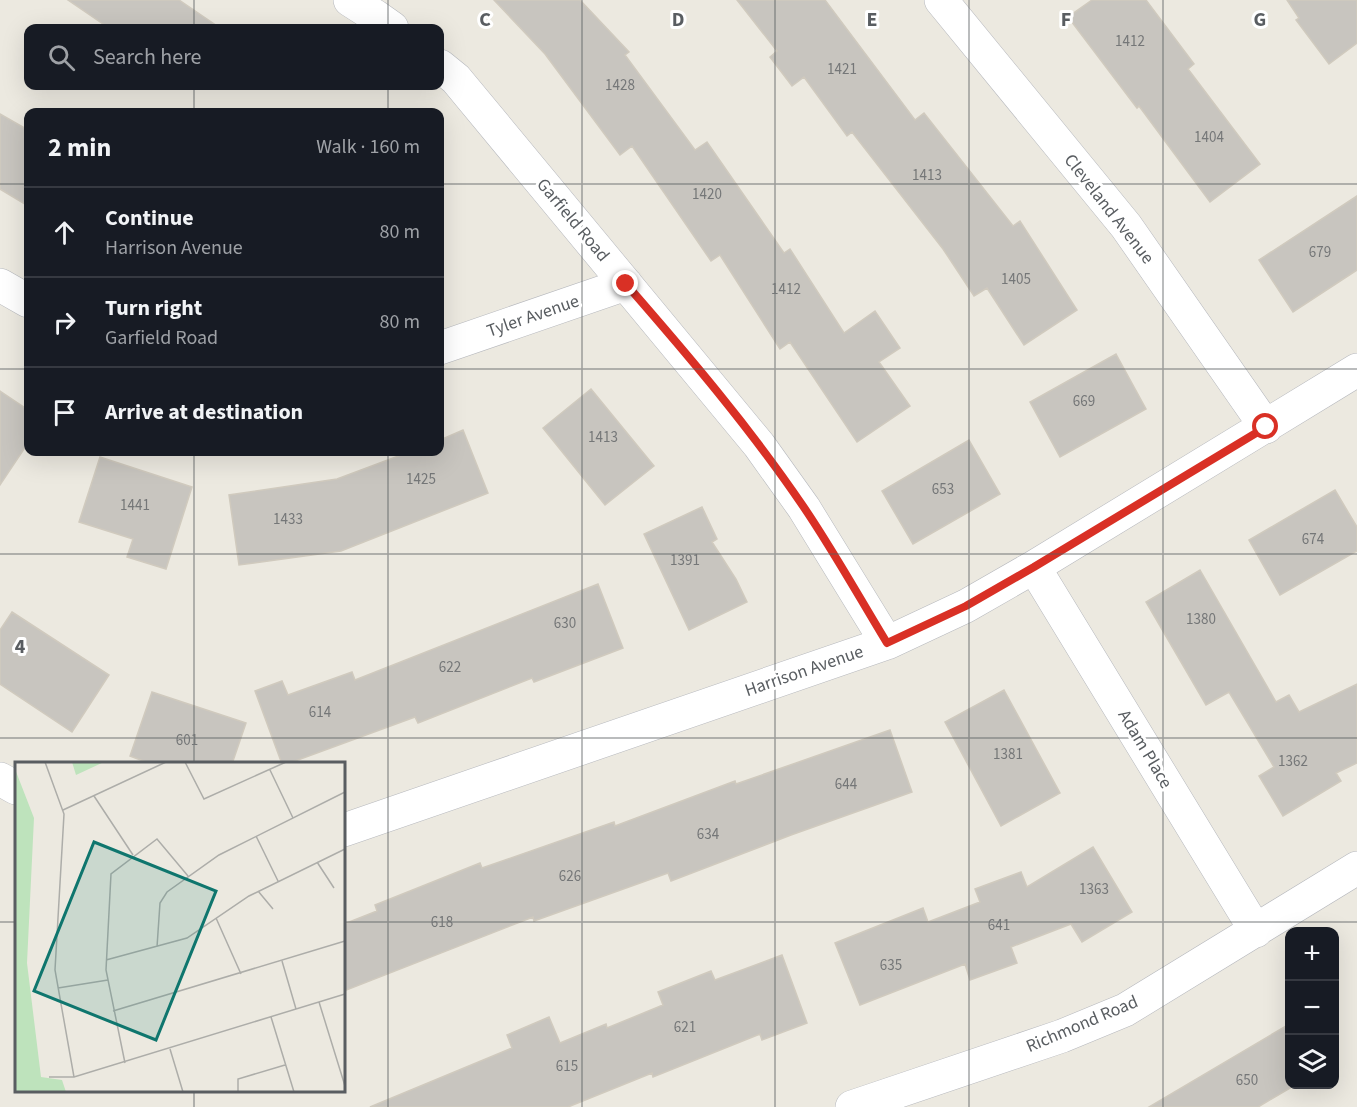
<!DOCTYPE html>
<html lang="en">
<head>
<meta charset="utf-8">
<style>
	body { margin:0; font-family:"Source Sans 3",sans-serif; background:#20242c; color:#f1f3f6 }
	.controls { position:absolute; right:18px; bottom:18px; display:grid; overflow:hidden; border-radius:12px; box-shadow:0 6px 24px #0002 }
	.controls button { width:54px; height:54px; display:grid; place-items:center; padding:0; border:0; border-bottom:2px solid #363941; background:#171b24; color:#f1f3f6; font:30px sans-serif }
	.stop { position:absolute; width:18px; height:18px; margin:-14px; border:4px solid #d93025; border-radius:50%; background:#fff }
	.stop.end { background:#d93025; border-color:#fff; box-shadow:0 2px 6px #0008 }
	.list { margin:0; padding:0; list-style:none }
	h2 { display:flex; justify-content:space-between; align-items:center; height:78px; margin:0; padding:0 24px; font-size:26px }
	h2 small { font-size:20px; font-weight:400; color:#9ea1a6 }
	.list li { display:grid; grid-template-columns:39px 1fr auto; gap:18px; align-items:center; box-sizing:border-box; height:90px; padding:0 24px; border-top:2px solid #363941 }
	.list b { display:block; font-size:22px; white-space:nowrap }
	.list p { margin:0; font-size:20px; white-space:nowrap; color:#9ea1a6 }
	.list em { font-size:20px; font-style:normal; color:#9ea1a6 }
	.icon { flex:none; width:33px; height:33px; fill:none; stroke:currentColor; stroke-width:2; stroke-linecap:round; stroke-linejoin:round }
	.map { position:relative; flex:none; width:1357px; height:1107px; overflow:hidden }
	.search { position:absolute; background:#171b24; box-shadow:0 6px 24px #0002; left:24px; top:24px; width:420px; height:66px; display:flex; align-items:center; gap:15px; box-sizing:border-box; padding:0 21px; border-radius:12px; color:#9ea1a6; font-size:22px }
	.panel { position:absolute; background:#171b24; box-shadow:0 6px 24px #0002; left:24px; top:108px; width:420px; height:348px; border-radius:12px }
	.map>svg:first-child { display:block }
	.building { fill:#c8c5bf; stroke:#d0cabe; stroke-width:1.5 }
	.lines { fill:none; stroke-linecap:round; stroke-linejoin:round }
	.minor-casing { stroke:#b6b8bd; stroke-width:34 }
	.minor { stroke:#fff; stroke-width:33 }
	.route { stroke:#d93025; stroke-width:8 }
	.grid { fill:none; stroke:#595d61; stroke-width:1.5; stroke-opacity:0.55 }
	.labels { text-anchor:middle; dominant-baseline:central; stroke-width:6; stroke-linejoin:round; paint-order:stroke }
	.number-label { font-size:15px; fill:#757778 }
	.street-label { font-size:18px; fill:#595d61; stroke:#fff }
	.inset-road { fill:none; stroke:#adada9; stroke-width:1.5 }
	.view { fill:#0f766e; fill-opacity:0.15; stroke:#0f766e; stroke-width:3 }
	.inset-edge { fill:none; stroke:#595d61; stroke-width:3 }
	.grid-label { font-size:20px; text-anchor:middle; font-weight:bold; fill:#595d61; stroke:#fff; stroke-width:6; stroke-linejoin:round; paint-order:stroke }
</style>
</head>
<body>
<div class="map">
<svg width="1357" height="1107" viewBox="0 0 1357 1107">
	<rect width="100%" height="100%" fill="#ece9e0"/>
	<path class="building" d="M68,0H179L220,28H109Z
		M494,0H580L629,52L625,55L695,150L707,142L784,253L790,249L844,333L875,311L900,348L879,362L910,406L857,442L790,342L780,349L720,255L711,261L632,146L620,155L545,54Z
		M737,0H825L915,120L924,113L1013,226L1020,221L1077,310L1024,345L987,288L974,296L943,249L852,132L847,136L804,77L792,86L770,57L777,51Z
		M1092,0H1146L1194,64L1188,69L1260,164L1210,202L1139,106L1137,108L1068,17Z
		M1287,0H1357V43L1329,64L1296,20L1299,18Z
		M0,114L28,130V206L0,189Z
		M1357,196V270L1293,312L1259,260Z
		M1116,354L1146,409L1060,457L1030,402Z
		M591,389L654,466L605,505L543,428Z
		M0,391L28,410V443L0,485Z
		M463,430L488,493L341,551L239,565L229,495L337,479L409,452H440V440Z
		M969,440L1000,494L913,544L882,491Z
		M100,457L192,487L166,569L127,557L133,539L79,522Z
		M1335,490L1357,527V551L1280,595L1249,540Z
		M702,507L717,539L712,542L736,579L747,602L689,630L644,534Z
		M1200,570L1276,702L1289,695L1299,712L1357,684V763L1336,773L1341,781L1283,816L1259,776L1274,767L1229,692L1206,705L1146,602Z
		M598,584L623,648L534,682L532,678L418,723L415,717L287,764H282L255,691L282,681L288,695L352,672L355,680Z
		M12,612L109,675L72,732L0,684V630Z
		M1004,690L1060,793L1001,826L945,722Z
		M152,692L246,723L232,764H151L130,756Z
		M890,730L912,792L791,835L671,881L668,873L534,921L533,917L344,991V924L377,911L375,905L480,863L482,868L614,822L615,826L735,781L736,784Z
		M1093,847L1132,912L1082,942L1071,924L1011,947L1017,963L970,980L965,964L860,1005L835,943L923,908L928,922L980,902L975,889L1021,872L1027,887Z
		M782,955L807,1023L762,1040L760,1034L653,1077L652,1073L568,1107H370L512,1048L507,1035L549,1017L560,1043L606,1024L607,1028L663,1005L658,992L711,971L715,980Z
		M1286,1026L1290,1032V1084H1297L1258,1107H1149Z"/>
	<g class="lines">
		<g class="minor-casing">
			<path id="minor" d="M350,0L375,16L392,28
				M941,0L1126,226L1266,427
				M440,66L456,79L759,445L804,508L887,643
				M0,285L28,301
				M440,348L626,284
				M1034,567L1256,931
				M0,779L16,788
				M344,830L887,643L966,606L1034,567L1357,370
				M852,1107L1062,1036L1125,1010L1357,868"/>
		</g>
		<use href="#minor" class="minor"/>
	</g>
	<g class="lines">
		<path class="route" d="M626,284C688,355 750,428 803,506C833,550 859,597 887,643L966,606L1034,567L1266,427"/>
	</g>
	<path class="grid" d="M194,0V28M388,0V28M582,0V1107M775,0V1107M969,0V1107M1163,0V1107M194,86V112M388,86V112M0,184H28M440,184H1357M0,369H28M440,369H1357M194,452V764M388,452V1107M0,554H1357M0,738H1357M0,922H16M344,922H1357M194,1090V1107"/>
	<g class="labels">
		<g class="number-label">
			<text x="1130" y="41">1412</text>
			<text x="842" y="69">1421</text>
			<text x="620" y="85">1428</text>
			<text x="1209" y="137">1404</text>
			<text x="927" y="175">1413</text>
			<text x="707" y="194">1420</text>
			<text x="1320" y="252">679</text>
			<text x="1016" y="279">1405</text>
			<text x="786" y="289">1412</text>
			<text x="1084" y="401">669</text>
			<text x="603" y="437">1413</text>
			<text x="421" y="479">1425</text>
			<text x="943" y="489">653</text>
			<text x="135" y="505">1441</text>
			<text x="288" y="519">1433</text>
			<text x="1313" y="539">674</text>
			<text x="685" y="560">1391</text>
			<text x="1201" y="619">1380</text>
			<text x="565" y="623">630</text>
			<text x="450" y="667">622</text>
			<text x="320" y="712">614</text>
			<text x="187" y="740">601</text>
			<text x="1008" y="754">1381</text>
			<text x="1293" y="761">1362</text>
			<text x="846" y="784">644</text>
			<text x="708" y="834">634</text>
			<text x="570" y="876">626</text>
			<text x="1094" y="889">1363</text>
			<text x="442" y="922">618</text>
			<text x="999" y="925">641</text>
			<text x="891" y="965">635</text>
			<text x="685" y="1027">621</text>
			<text x="567" y="1066">615</text>
			<text x="1247" y="1080">650</text>
		</g>
		<g class="street-label">
			<text transform="translate(1109 209) rotate(52)">Cleveland Avenue</text>
			<text transform="translate(573 220) rotate(50)">Garfield Road</text>
			<text transform="translate(533 316) rotate(-19)">Tyler Avenue</text>
			<text transform="translate(804 671) rotate(-19)">Harrison Avenue</text>
			<text transform="translate(1145 749) rotate(59)">Adam Place</text>
			<text transform="translate(1082 1024) rotate(-23)">Richmond Road</text>
		</g>
	</g>
	<g transform="translate(15 762)">
		<rect width="330" height="330" fill="#ece9e0"/>
		<path d="M57,0H89L61,13ZM0,7L19,56L12,201L26,315L47,318L51,330H0Z" fill="#bee3bc"/>
		<path class="inset-road" d="M30,0L49,52L40,208L59,315M170,0L189,37L271,0M255,8L278,56M79,34L118,93M48,48L151,0M241,74L263,119M302,100L319,126M243,129L258,147M201,156L226,212M142,185L145,141L152,130L204,93L330,30M91,198L172,176L234,134L330,87M267,199L281,247M43,226L93,218M304,240L330,324M98,249L330,179M256,255L279,330M155,287L168,330M110,301L91,208L96,112L142,77L173,114M34,315H59L330,232M223,330V317L270,303"/>
		<path class="view" d="M79,80L201,129L141,278L19,229Z"/>
		<rect width="330" height="330" class="inset-edge"/>
	</g>
	<g class="grid-label">
		<text x="485" y="26">C</text>
		<text x="678" y="26">D</text>
		<text x="872" y="26">E</text>
		<text x="1066" y="26">F</text>
		<text x="1260" y="26">G</text>
		<text x="20" y="653">4</text>
	</g>
</svg>
<div class="controls">
<button>+</button>
<button>−</button>
<button><svg class="icon" aria-label="layers" viewBox="0 0 24 24"><path d="M12 4l9 5-9 5-9-5zM3 14l9 5 9-5"/></svg></button>
</div>
<div class="stop" style="left:1266px;top:427px"></div>
<div class="stop end" style="left:626px;top:284px"></div>
<div class="search"><svg class="icon" aria-label="search" viewBox="0 0 24 24"><circle cx="10" cy="10" r="6"/><path d="M15 15l6 6"/></svg>Search here</div>
<section class="panel">
<h2>2 min<small>Walk · 160 m</small></h2>
<ul class="list">
<li><svg class="icon" aria-label="ahead" viewBox="0 0 24 24"><path d="M12 20V5M6 11l6-6 6 6"/></svg><div><b>Continue</b><p>Harrison Avenue</p></div><em>80 m</em></li>
<li><svg class="icon" aria-label="right" viewBox="0 0 24 24"><path d="M7 20v-9h11M14 6l5 5-5 5"/></svg><div><b>Turn right</b><p>Garfield Road</p></div><em>80 m</em></li>
<li><svg class="icon" aria-label="arrive" viewBox="0 0 24 24"><path d="M6 21V4h12l-3 4 3 4H6"/></svg><div><b>Arrive at destination</b></div></li>
</ul>
</section>
</div>
</body>
</html>
